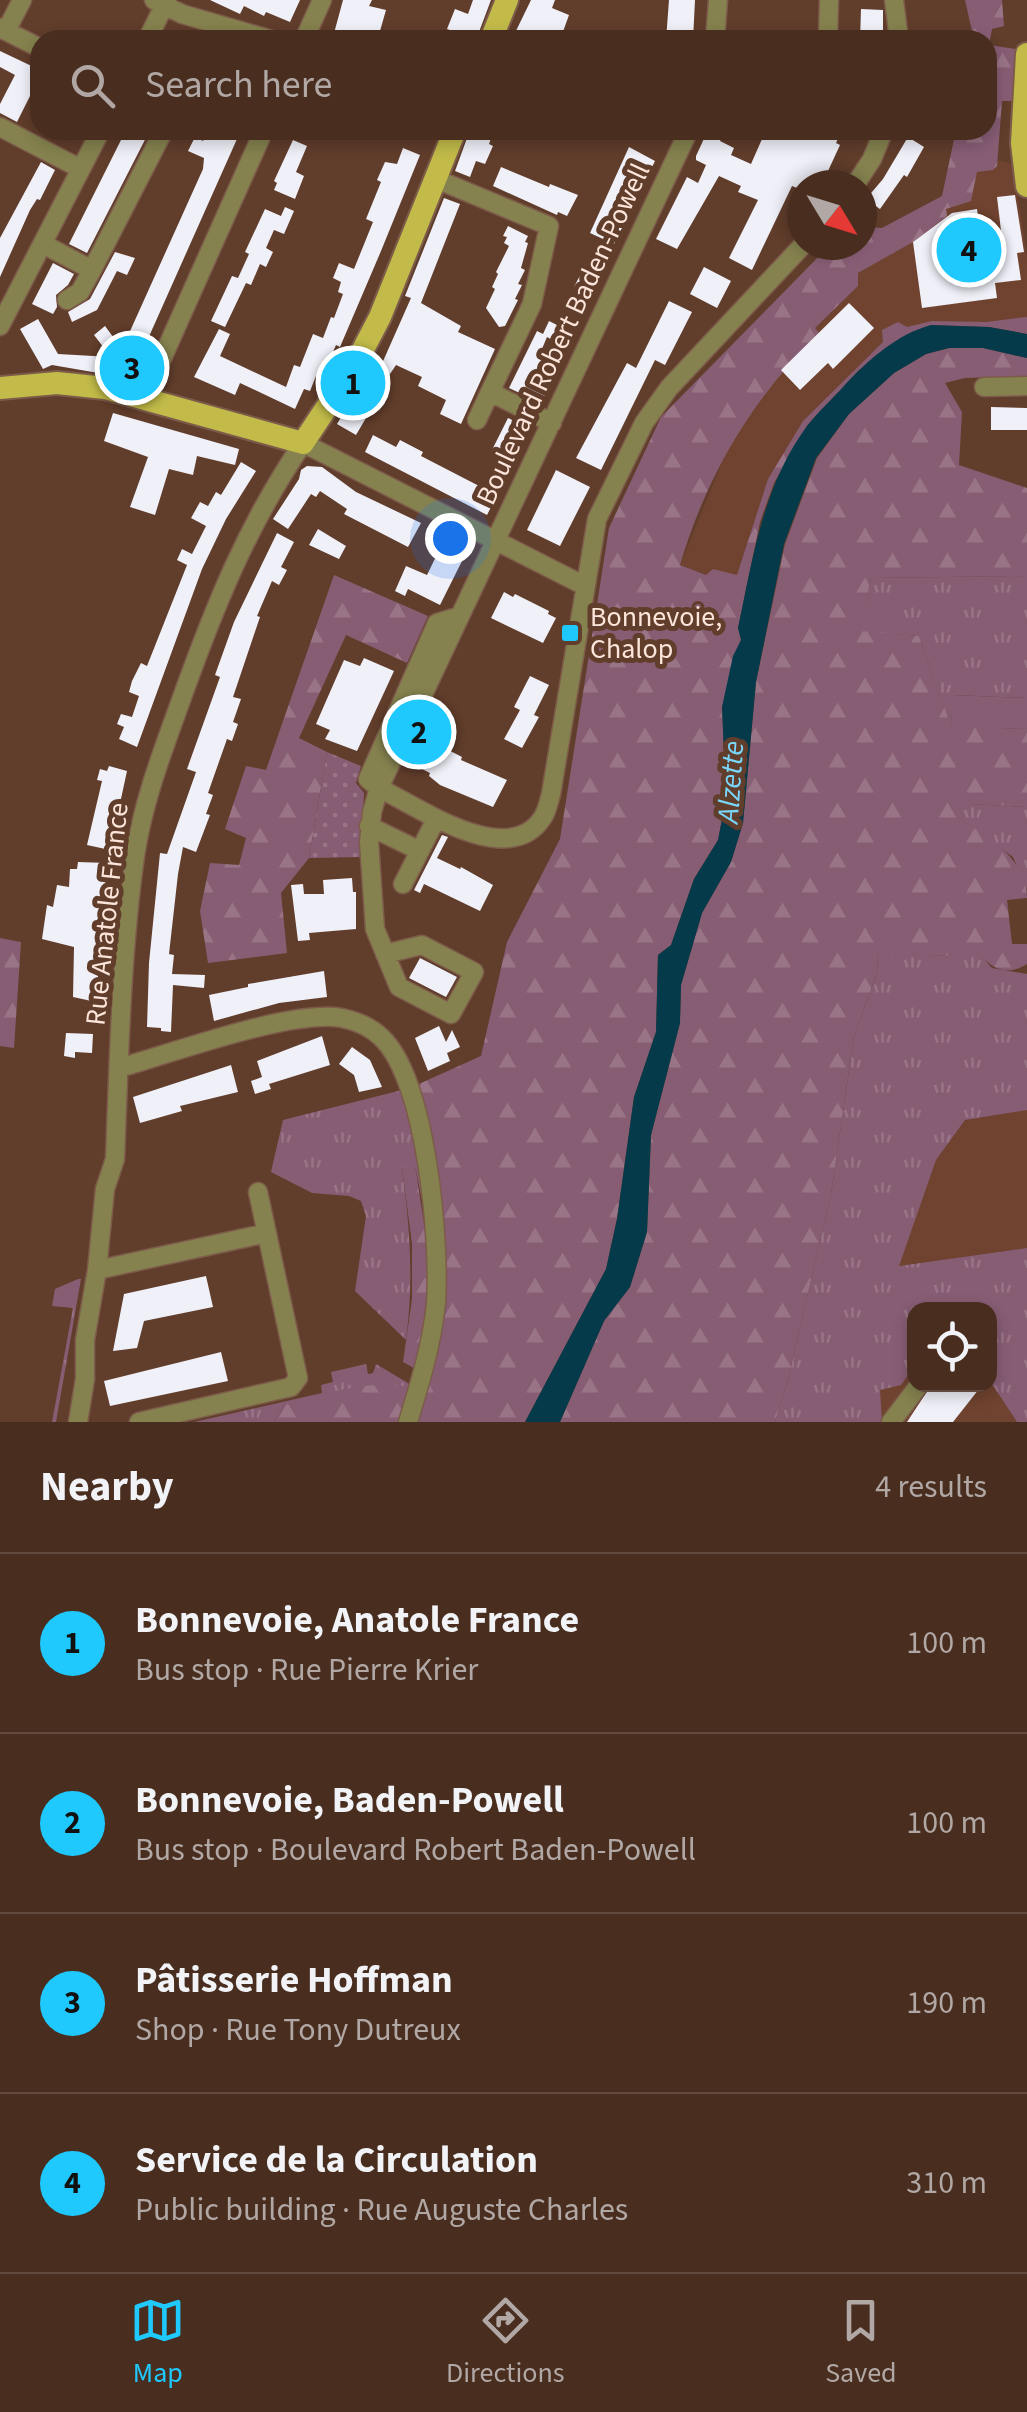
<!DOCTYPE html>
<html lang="en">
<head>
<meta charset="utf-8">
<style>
	body { margin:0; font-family:"Source Sans 3",sans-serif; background:#503629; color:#f1f3f6 }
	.controls { position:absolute; right:30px; bottom:30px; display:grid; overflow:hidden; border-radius:20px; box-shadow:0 5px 15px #0003 }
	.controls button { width:90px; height:90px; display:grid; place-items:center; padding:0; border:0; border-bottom:2px solid #614a3e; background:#492e20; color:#f1f3f6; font:50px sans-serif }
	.compass { position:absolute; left:787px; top:170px; width:90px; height:90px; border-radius:50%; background:#492e20; box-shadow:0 5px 15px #0003; rotate:128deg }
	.you { position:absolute; left:450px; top:538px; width:35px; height:35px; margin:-25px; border:8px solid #fff; border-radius:50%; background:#1a73e8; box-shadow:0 0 0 15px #1a73e833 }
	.badge { display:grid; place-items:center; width:65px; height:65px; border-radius:50%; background:#1fc9fd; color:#111; font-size:32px; font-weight:700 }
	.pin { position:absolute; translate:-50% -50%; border:5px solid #fff; box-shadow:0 2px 10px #0006 }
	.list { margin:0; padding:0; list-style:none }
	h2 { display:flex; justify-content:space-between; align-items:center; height:130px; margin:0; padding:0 40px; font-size:42px }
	h2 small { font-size:32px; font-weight:400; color:#b1a8a5 }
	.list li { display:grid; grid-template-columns:65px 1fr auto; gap:30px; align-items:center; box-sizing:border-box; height:180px; padding:0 40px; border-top:2px solid #614a3e }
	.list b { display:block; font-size:38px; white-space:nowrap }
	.list p { margin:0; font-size:32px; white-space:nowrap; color:#b1a8a5 }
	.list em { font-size:32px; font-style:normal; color:#b1a8a5 }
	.icon { flex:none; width:55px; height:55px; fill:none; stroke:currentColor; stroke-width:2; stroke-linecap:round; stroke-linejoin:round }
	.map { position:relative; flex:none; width:1027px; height:1422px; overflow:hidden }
	.search { position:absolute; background:#492e20; box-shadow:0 5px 15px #0003; left:30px; right:30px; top:30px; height:110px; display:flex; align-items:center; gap:25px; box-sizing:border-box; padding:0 35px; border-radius:30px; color:#b1a8a5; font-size:38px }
	.sheet { height:850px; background:#492e20 }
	nav { display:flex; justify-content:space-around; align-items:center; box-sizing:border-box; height:140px; border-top:2px solid #614a3e; background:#492e20; font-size:28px; color:#b1a8a5 }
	nav a { display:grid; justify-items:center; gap:5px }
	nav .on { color:#1fc9fd }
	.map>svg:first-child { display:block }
	.built { fill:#6f432f }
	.grass { fill:url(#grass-tufts) }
	.forest { fill:url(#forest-firs) }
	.park { fill:url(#park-dots) }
	.garden { fill:#875d74 }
	.water { fill:#053a4b }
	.building { fill:#f0f0f9 }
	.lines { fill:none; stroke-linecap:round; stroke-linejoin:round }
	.minor-casing { stroke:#7d5b4a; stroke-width:21 }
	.major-casing { stroke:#7d5b4a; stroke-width:26 }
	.minor { stroke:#85824f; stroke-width:18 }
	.major { stroke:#c2bb49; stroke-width:22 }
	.poi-dot { fill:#1fc9fd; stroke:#613d2b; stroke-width:4 }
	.labels { text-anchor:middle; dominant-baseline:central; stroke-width:10; stroke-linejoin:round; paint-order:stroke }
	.street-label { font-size:28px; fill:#fce5da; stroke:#613d2b }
	.poi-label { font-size:28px; fill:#fce5da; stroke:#613d2b; text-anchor:start }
	.water-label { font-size:30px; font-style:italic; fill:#79d7fb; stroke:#613d2b }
</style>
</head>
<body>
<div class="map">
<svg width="1027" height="1422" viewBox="0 0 1027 1422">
	<defs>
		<pattern id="grass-tufts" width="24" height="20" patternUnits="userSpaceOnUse" patternTransform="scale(2.5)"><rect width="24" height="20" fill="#875d74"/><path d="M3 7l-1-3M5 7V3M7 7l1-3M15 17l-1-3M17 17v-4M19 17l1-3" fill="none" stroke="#997487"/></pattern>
		<pattern id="forest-firs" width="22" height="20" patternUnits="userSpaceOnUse" patternTransform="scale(2.5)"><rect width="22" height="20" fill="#875d74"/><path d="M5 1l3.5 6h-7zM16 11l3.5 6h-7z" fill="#997487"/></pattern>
		<pattern id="park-dots" width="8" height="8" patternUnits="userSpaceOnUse" patternTransform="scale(2.5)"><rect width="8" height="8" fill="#875d74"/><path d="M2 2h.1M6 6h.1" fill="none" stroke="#997487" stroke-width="1.8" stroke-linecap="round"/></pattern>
	</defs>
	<rect width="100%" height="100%" fill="#613d2b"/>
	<path class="built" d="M998,160L1013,164L1027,257V317L883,342L803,421L768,479L737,575H707L680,565L726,453L752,407L781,370L818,332L815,328L858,286V273L913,242L977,172L997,166Z
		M1027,1110V1248L898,1266L936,1160L965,1120Z
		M914,1367V1384H990V1381L1017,1422H882L879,1390L901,1385Z"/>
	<path class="grass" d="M1027,576V698L953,695L951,727L919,636L858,632L871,578Z
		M958,764L971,804L1027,807V889L1013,857L958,817Z
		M969,943L992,968L1027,974V1110L965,1120L936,1160L899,1266L1027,1248V1422H1017L990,1381V1310H914V1367L901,1385L880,1390L882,1422H775L788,1379L831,1194L854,1036L877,973L878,952L946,956Z
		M410,1088L430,1179L426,1220L415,1166L402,1169C410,1227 414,1281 406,1340L355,1291L366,1216L361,1201L349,1196L312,1193L271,1172L283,1120Z
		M78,1279H81L56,1422H52L73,1308L52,1306L55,1289Z
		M366,1364L368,1374L373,1373L376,1364L418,1389L284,1405L274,1422H194L322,1393L321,1385L333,1382L331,1372Z"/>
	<path class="forest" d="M965,0H1002L1004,26L992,29L989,45L1015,49L1013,101H1002L997,166L993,170L977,172L971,201L946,209L947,216L913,242L858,273V286L815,328L819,333C752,399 707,474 680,565L706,575L713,569L737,575L768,479L803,421L883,342L882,330L898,322L907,327L932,321L986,322L1027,317V334L989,327L931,325L859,370L807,426L774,483L760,522L738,628L741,639L722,707L726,799L718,840L694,879L671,945L658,955L656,1032L634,1097L617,1219L606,1269L525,1422H274L284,1405C327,1393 373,1377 418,1389L423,1373L403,1362L412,1299V1244L402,1168L415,1165L434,1289L410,1088L481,1056L507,942L560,839L609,528L661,417L830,245H862V227L882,228L942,196L956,130H987V40H974Z
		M949,348H983L1027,358V376L965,378L945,383L962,412L959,465L1027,488V576L871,578L859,631L919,636L951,726L1027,729V807L971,804L958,769V817C987,838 1027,857 1027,898L1007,900L1012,944H1027V964C1001,980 987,963 969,944L946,956L878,953L877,973L854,1036L831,1194L788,1379L775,1422H560L604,1321L630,1287L647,1232L651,1135L680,1023L681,985L702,913L731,862L743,823L756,682L785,544L817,458L849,414L894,373L926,354Z
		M334,575L428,616L407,663L346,635L299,738L327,752L309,858L281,893L287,953L208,963L200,911L210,863L239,865L246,838L225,829L246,766L266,770Z
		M0,938L21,942L14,1048L0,1046Z"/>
	<path class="park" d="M327,752L361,766L356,783L364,793L360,857L309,858Z"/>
	<path class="garden" d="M952,695L1027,698V729L951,727Z"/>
	<path class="water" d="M931,325L989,327L1027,334V358L983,348H949L926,354L894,373L849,414L816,458L784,544L756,682L743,823L731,862L702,913L681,985L680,1023L651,1135L647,1232L630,1287L604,1321L560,1422H525L606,1269L617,1219L634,1097L656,1032L658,955L671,945L694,879L718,840L726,799L722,707L733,656L741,640L738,628C753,557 763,486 807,426C818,412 832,399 844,386C867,361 897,334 931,325Z"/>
	<path class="building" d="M210,0H300L290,22L266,12L264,16L244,6L240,14Z
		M343,0H372L369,6L386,10L380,31L403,37V40L333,37Z
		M473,0H491L476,40H458L461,34L447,29L455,9L468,14Z
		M531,0H555L552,8L569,15L560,40L513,37Z
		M669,0H695L693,40H666Z
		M861,9L883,10V40H860Z
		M0,51L40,70V87L36,84L17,122L0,113V104L15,75L0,67Z
		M126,130H150L87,253L69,244Z
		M208,130H241L143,350L151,353L139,380L52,365L43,369L20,329L38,319L58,354L111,357L94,335L105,326L122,349L203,169L204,158L188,151L195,137L203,141Z
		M470,130H494L489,144L493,146L485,164L476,161L470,177L455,171Z
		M708,130H725L720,141L734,148L731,155L751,164L766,130H842L836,143L840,145L828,171L832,173L826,185H802V190L792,186L752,270L729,258L758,200L738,192L741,186L719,176L677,249L656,239L687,177L698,183L706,165L696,160V156Z
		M908,137L924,147L907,177L904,175L880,209L866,199L883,179Z
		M293,140L307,146L296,172L304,176L295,199L274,190L277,183L274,181Z
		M629,147L655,161L614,244L590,233Z
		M403,148L420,155L381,251L340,347L336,345L322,378L316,376L310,391L304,389L295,409L240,383L235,395L194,377L219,329L230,334L220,356L286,387L294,365L300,367L313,334L323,338L331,317L334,318L343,294L338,292L341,282L333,278L339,263L354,269L373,222L366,219L381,182L377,180L385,162L397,164Z
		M41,162L55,170L40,200L37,199L30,210L0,277V238Z
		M501,167L549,187L550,184L578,195L567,216L558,212L557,215L493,186Z
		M1015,195L1024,252L1017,253L1021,280L995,283L997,298L922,308L913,242L952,213L977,209L981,242L1002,239L997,197Z
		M444,198L460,204L421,303L461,326L458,332L495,349L461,424L440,414L446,400L418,386L422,377L396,365L370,404L373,406L356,435L337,424L373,363L380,368L411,298L405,296Z
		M285,207L294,211L284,234L274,230L266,248L273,252L266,267L260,264L251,285L246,283L225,327L211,321L232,276L238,278L249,254L245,252L265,209L281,216Z
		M508,226L528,236L525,242L528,243L521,268L525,270L518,284L522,285L515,299L518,300L505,326L499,327L486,308L495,289L492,287L498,274L496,272L509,246L504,243L507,237L503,236Z
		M115,252L135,258L127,275L117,271L97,310L72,322L68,312L90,299Z
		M587,262L605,271L592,296L574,287Z
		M53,263L74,274L68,285L56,295L57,307L53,314L32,304Z
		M704,267L731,281L717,308L690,294Z
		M669,301L692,312L665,365L655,360L601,470L576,458L627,363L636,368Z
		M849,303L874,328L833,369L828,363L800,390L781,370Z
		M563,314L579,322L570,339L558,343L547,337L539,356L559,366L541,403L509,388L537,331L543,334L549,321L557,325Z
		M991,407L1027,408V430H991Z
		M113,413L239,449L235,465L197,456L193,475L169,469L155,515L130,507L148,457L104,441Z
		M508,418L527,427L510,461L491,452Z
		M373,435L396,447L400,440L423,452L421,456L483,488L485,484L499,491L487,515L365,452Z
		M241,462L256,471L226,519L202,569L137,747L119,739L124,727L117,724L121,714L132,717L139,696L129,692L132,681L141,663L147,666L187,565L177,560L182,549L192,554L206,526L191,518L200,502L208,506L216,492L221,495Z
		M307,466L322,467L356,492L421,523L408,547L344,514L347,509L320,491L316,497L311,494L288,529L273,519L299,479L301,470Z
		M556,470L590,487L560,546L527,530Z
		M318,529L346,546L339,559L309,545Z
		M277,533L294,542L281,567L287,570L279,585L272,581L257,616L260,617L233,697L241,699L233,722L238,724L232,741L227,739L208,793L213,795L206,814L210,815L196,852L183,847L178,874L169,954L174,955L172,974L205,975L204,988L173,985L171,1032L161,1031V1028L147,1027L149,963L160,853L167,854L196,772L187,769L220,677L215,675L234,622Z
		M446,536L469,547L440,605L408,589L405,596L395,591L406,566L427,575Z
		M504,592L513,597L515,594L549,611L548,614L556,618L543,643L491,618Z
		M364,658L394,671L357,751L325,739L330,730L316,724L344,660L360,666Z
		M530,676L549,685L534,715L539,717L522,748L504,739L520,710L514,707Z
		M431,741L462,757L461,760L507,780L493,807L440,785L429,776L430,773L418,767Z
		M109,766L127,771L110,850L87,845L102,781L97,780L100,769L107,771Z
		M442,835L448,837L437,858L460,869L461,867L493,885L480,911L424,884L420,893L414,890Z
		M78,862L107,863L96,1002L73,997L74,947L42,939L47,905L53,907L57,885L69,887L70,869H77Z
		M352,878L353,892H356V929L309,933L310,940L298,941L291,885L303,884L304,894H324L323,880Z
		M420,958L457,977L446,997L409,978Z
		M324,971L327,997L279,1003L214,1021L209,995L248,987V984Z
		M439,1026L446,1042L452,1030L460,1047L447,1053L450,1061L428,1071L415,1038Z
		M66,1033L93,1034L92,1053L75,1052V1058L64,1056Z
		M322,1036L330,1065L269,1084L271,1089L255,1094L251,1081L262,1077L257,1061Z
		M352,1047L370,1060L382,1087L359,1092L354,1075L339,1064Z
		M231,1065L238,1092L180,1106L182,1111L140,1123L133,1097Z
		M206,1276L213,1307L144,1321L137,1348L113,1351L124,1294Z
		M221,1352L228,1381L110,1406L104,1381Z
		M932,1384H973L979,1389L953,1422H907Z"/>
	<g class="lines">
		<g class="minor-casing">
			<path id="minor" d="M154,0L182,14L272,40
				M894,0L899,40
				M0,28L40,48
				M6,31L22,0
				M147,40L167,0
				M304,40L322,0
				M715,40L718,0
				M828,40L829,0
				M0,127L81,169
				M436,179L549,226L532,304L490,392L552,423
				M855,185L872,159L884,130
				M43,244L92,270L164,130
				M67,300L80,292L92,270
				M0,326L101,130
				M984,387L1027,386
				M144,399L264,130
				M477,420L490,392
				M460,616L437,623L368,779L379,788C420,808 509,871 543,817C547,811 549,801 551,794L597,519L644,423L669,388L803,245
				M369,826L420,851
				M403,884L432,827
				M385,954L422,945L474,972L451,1014L399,987L375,929L369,842L372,812L379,788L689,130
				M119,1068C173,1053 292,1009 342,1018C356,1021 372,1028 382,1038C427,1082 440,1242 436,1303C432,1344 420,1383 408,1422
				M97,1270L267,1233
				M78,1422L85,1379V1340L97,1270L105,1189L115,1159C119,1058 121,956 135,856C143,802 162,753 180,703C214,608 246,527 303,443L585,586
				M139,1422L291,1387L298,1378L258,1192
				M891,1422L920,1384"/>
		</g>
		<g class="major-casing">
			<path id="major" d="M491,40L507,0
				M1027,54L1022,143L1027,186
				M0,388L57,383L105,388L303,443L356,363L380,317L455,130"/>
		</g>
		<use href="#minor" class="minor"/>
		<use href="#major" class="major"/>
	</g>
	<rect class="poi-dot" x="560" y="623" width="20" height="20" rx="5"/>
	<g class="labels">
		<g class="street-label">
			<text transform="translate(563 334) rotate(-65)">Boulevard Robert Baden-Powell</text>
			<text transform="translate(107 914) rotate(-84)">Rue Anatole France</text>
		</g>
		<g class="poi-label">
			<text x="590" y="617">Bonnevoie,<tspan x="590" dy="32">Chalop</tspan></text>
		</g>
		<g class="water-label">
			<text transform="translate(731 782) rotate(-86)">Alzette</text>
		</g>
	</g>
</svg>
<div class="controls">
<button><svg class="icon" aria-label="locate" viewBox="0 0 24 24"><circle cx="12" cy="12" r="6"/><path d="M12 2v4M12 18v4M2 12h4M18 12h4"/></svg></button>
</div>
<svg class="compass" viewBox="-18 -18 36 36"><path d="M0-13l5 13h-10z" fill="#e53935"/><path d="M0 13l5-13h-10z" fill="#b1a8a5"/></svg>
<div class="you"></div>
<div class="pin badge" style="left:353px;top:383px">1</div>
<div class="pin badge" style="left:419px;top:732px">2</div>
<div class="pin badge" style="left:132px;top:368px">3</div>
<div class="pin badge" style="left:969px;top:250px">4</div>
<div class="search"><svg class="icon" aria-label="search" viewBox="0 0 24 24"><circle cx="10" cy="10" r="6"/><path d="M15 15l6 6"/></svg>Search here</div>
</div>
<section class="sheet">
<h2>Nearby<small>4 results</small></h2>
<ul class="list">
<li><span class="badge">1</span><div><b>Bonnevoie, Anatole France</b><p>Bus stop · Rue Pierre Krier</p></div><em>100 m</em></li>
<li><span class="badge">2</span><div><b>Bonnevoie, Baden-Powell</b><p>Bus stop · Boulevard Robert Baden-Powell</p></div><em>100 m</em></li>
<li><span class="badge">3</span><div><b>Pâtisserie Hoffman</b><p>Shop · Rue Tony Dutreux</p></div><em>190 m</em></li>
<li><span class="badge">4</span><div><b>Service de la Circulation</b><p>Public building · Rue Auguste Charles</p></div><em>310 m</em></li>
</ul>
</section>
<nav>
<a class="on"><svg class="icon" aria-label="map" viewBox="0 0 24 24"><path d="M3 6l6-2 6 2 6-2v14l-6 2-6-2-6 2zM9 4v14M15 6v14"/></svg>Map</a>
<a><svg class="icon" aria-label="directions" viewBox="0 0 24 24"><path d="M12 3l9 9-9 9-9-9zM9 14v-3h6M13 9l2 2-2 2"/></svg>Directions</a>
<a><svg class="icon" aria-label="saved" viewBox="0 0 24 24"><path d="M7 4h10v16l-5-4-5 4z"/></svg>Saved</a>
</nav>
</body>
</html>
